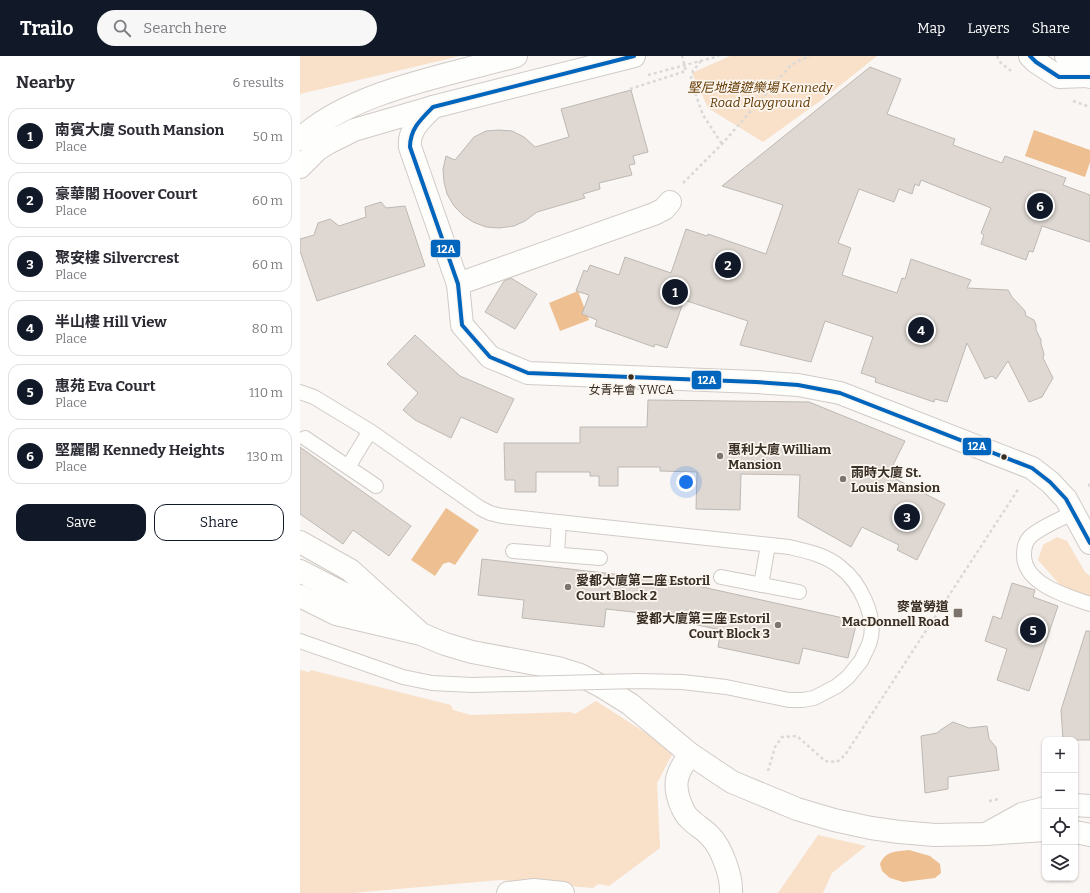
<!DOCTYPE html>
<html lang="en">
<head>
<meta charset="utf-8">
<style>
	body { margin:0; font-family:Bitter,"Noto Sans TC",serif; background:#f7f7f7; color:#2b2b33 }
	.controls { position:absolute; right:12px; bottom:12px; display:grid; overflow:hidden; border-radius:8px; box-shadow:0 1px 3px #0004 }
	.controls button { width:36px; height:36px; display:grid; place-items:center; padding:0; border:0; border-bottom:1px solid #e1e1e2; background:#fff; color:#2b2b33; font:20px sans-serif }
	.you { position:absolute; left:386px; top:426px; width:14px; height:14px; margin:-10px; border:3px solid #fff; border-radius:50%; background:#1a73e8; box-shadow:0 0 0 6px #1a73e833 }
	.badge { display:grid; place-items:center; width:26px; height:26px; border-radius:50%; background:#111827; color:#fff; font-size:13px; font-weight:700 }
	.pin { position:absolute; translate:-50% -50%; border:2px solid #fff; box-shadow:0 1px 4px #0006 }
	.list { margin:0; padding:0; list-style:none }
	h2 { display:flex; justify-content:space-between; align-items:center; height:52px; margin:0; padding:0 16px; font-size:17px }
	h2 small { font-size:13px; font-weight:400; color:#7c7c81 }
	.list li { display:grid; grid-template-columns:26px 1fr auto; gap:12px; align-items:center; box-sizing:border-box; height:56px; margin:0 8px 8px; padding:0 8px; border:1px solid #e1e1e2; border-radius:12px }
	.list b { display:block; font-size:15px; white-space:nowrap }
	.list p { margin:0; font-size:13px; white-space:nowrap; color:#7c7c81 }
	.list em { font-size:13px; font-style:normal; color:#7c7c81 }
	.actions { display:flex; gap:8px; padding:12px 16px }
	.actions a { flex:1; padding:9px 0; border:1px solid #111827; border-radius:12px; text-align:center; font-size:14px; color:#111827 }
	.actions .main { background:#111827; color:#fff }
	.icon { flex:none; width:22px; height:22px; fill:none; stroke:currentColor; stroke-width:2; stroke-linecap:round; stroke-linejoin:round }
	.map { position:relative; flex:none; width:790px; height:837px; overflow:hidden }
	header { display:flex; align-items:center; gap:24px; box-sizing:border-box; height:56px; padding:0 20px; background:#111827; color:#fff }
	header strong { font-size:19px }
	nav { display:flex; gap:22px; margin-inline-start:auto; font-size:14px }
	.search { width:280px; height:36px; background:#f7f7f7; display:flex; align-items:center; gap:10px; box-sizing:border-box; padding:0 14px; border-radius:22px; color:#7c7c81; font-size:15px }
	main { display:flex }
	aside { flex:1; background:#fff }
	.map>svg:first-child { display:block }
	.green { fill:#f8e0c9 }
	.water { fill:#eebf91 }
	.building { fill:#dfd8d2; stroke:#beb8b3 }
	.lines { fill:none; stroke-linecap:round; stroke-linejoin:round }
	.service-casing { stroke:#d1cbc6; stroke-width:16 }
	.minor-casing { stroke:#d1cbc6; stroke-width:24 }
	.tertiary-casing { stroke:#d1cbc6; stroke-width:24 }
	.secondary-casing { stroke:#d1cbc6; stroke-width:24 }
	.path { stroke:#dad9d8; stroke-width:2.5; stroke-dasharray:3 3; stroke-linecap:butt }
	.service { stroke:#fefefd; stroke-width:14 }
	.minor { stroke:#fefefd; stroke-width:22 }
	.tertiary { stroke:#fefefd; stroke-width:22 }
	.secondary { stroke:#fefefd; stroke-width:22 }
	.service-bridge-casing { stroke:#d1cbc6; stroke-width:16; stroke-linecap:butt }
	.path-bridge { stroke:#dad9d8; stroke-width:2.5; stroke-dasharray:3 3; stroke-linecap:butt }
	.service-bridge { stroke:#fefefd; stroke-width:14 }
	.bus-1-casing { stroke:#fcf6f1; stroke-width:7 }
	.bus-1 { stroke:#0065bd; stroke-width:4 }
	.bus-dot { fill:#382e24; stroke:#fcf6f1; stroke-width:1.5 }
	.poi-dot { fill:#7c746d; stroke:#fcf6f1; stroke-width:1.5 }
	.labels { text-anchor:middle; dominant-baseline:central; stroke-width:3.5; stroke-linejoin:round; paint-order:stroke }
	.bus-label { font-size:12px; fill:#382e24; stroke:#fcf6f1 }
	.park-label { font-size:13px; font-style:italic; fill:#633901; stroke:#fcf6f1 }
	.poi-label { font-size:13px; font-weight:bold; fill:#382e24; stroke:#fcf6f1; text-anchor:start }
	.line-badge { stroke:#fcf6f1; stroke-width:1.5 }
	.badge-label { font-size:11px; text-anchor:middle; font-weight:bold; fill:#fff }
</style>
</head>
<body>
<header>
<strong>Trailo</strong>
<div class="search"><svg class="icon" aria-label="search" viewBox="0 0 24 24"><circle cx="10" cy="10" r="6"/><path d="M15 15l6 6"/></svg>Search here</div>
<nav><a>Map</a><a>Layers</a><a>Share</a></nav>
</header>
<main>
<aside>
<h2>Nearby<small>6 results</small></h2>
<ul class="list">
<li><span class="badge">1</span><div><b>南賓大廈 South Mansion</b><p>Place</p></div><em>50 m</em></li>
<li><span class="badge">2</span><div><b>豪華閣 Hoover Court</b><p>Place</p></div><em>60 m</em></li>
<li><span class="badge">3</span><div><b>聚安樓 Silvercrest</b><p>Place</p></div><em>60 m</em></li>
<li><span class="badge">4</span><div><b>半山樓 Hill View</b><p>Place</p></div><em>80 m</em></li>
<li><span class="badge">5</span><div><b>惠苑 Eva Court</b><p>Place</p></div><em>110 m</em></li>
<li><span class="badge">6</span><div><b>堅麗閣 Kennedy Heights</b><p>Place</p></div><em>130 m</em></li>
</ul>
<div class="actions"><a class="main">Save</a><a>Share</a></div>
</aside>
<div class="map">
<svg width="790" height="837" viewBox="0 0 790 837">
	<rect width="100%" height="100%" fill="#f9f6f4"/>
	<path class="green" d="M0,0H160L0,38Z
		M430,0H577L523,43L463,86L408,52L392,17Z
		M757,481L767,485L785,516L790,520V541L761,530L738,504L743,489Z
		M0,614L9,616L11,614L151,649L153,654L171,659L270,656L275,658L296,645L374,695L357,727L360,792L309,830L298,828L293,832L200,824L52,837H0Z
		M518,779L566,790L532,817L523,837H478Z"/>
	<path class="water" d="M734,74L790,94V106L785,121L725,100Z
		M278,235L289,264L260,275L249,247Z
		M146,452L179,474L155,509L149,506L143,508L135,520L111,504Z
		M609,794L630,800L640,808L641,817L635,822L603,826L590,822L582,815L580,808C586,794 596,796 609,794Z"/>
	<path class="building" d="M570,11L601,23L587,58L655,83L653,89L702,107L705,100L766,122L763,129L790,139V186L742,170L733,196L729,195L726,204L681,188L684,179L681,177L691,152L621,124L619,130L615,128L612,138L599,133L594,146L559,133L538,187L551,192L542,219L597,237L602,222L605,223L611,203L671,224L667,232L708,234L712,241L725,255L726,260L734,264L736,269V274L741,284V288L744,298L743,302L753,322L742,341L729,346L708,305L696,323L692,320L685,323L667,287L647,346L635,343L634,346L575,326L576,322L561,317L573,281L525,265L511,306L440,289L448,265L384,244L367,292L355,288L354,291L295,270L297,264L282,258L289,239L276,235L284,214L287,216L290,209L319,219L325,201L371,217L386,173L407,180L408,178L466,198L483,149L422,130Z
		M331,34L348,96L333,100L335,108L329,109L332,119L299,127L300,133L283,138L285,142L237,156L225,165L214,170L199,172L186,171L173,166L164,160L154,150L147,138L144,126L143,113L146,100L155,104L174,81L186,75L199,74L212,75L224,81L235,91L269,81L261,53Z
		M81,146L86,152L105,150L125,210L17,245L0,195V183L14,179L18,167L30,163L39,170L66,161L65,151Z
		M211,222L237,238L215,273L185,256L204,225Z
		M115,279L160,320L214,343L197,377L161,361L151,382L115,364L103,354L118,337L87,308Z
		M348,344L509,346L605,385L588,419L645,448L617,504L597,494L599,489L562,471L551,491L498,461L500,419L441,418L440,454L396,453L397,416L360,415V411H318V430H299V420H290V416H236V436H215V424H205L204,387H280V371H347Z
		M0,391L111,470L89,500L53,474L43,488L0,458Z
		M182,503L375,525L557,565L548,602L503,592L499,608L418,591L421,574L378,565V561L306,553L304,571L222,562L224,544L178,539Z
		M712,527L735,534L733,541L758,550L729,635L697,624L707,593L685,585L693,560L701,563Z
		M786,575H790V684H763L761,654Z
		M653,666L669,672L687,670L689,683L696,691L699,714L648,721V733L625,737L621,680L637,677L642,673Z"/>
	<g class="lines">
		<g class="service-casing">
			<path id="service" d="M773,8L790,1
				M0,336L14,341L70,375L180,452L190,457L202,460L489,491C506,495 526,499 540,511C560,526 577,561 570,585C568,592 564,598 561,605
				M5,382L76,430
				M48,411L70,375
				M773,457C762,462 738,473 730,481C726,485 724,492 724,498C723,528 767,540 790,548
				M213,495L300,502
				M257,498L259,466
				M421,521L499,536
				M461,529L468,489
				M0,585L103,621L132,627L172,629"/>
		</g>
		<g class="minor-casing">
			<path id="minor" d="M158,228L354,158L364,153L370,146
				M390,698C377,716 372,727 381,749C383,753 385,759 389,762C395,769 404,773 410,780C422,792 432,821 431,837
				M775,749L790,750
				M686,778L722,758L745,752
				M208,837L234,834L263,837"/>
		</g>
		<g class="tertiary-casing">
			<path id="tertiary" d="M766,0L773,8L790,21
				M133,51C122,63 108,73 110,91L158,228L162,269L190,301L228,317L456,326L498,329L540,337L732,412L750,426L766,443L790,487"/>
		</g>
		<g class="secondary-casing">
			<path id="secondary" d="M730,0L736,6L759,21L788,20
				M0,83C52,35 149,19 216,0
				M0,111L17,94L28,87L54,74L133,51L334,0
				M0,486L50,514L120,577
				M0,515L91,562
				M0,540L36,558L121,578L145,588L172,596L258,612L280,619L301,630L330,648L390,698L432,726L497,753L534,764L571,772L599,776L635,779L686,778L745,774
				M775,776L790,779"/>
		</g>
		<path class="path" d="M697,0L700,6L711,15
			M401,5L393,15L391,22L392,28L403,59L422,88
			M348,19L419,0
			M773,45L790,51
			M383,127L422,88L490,10L498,5L510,0
			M790,428L789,429L790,431
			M630,568L636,572
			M468,715L475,691L482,681L497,680L525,705L537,706L545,699L719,432
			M689,745L699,743"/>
		<use href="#service" class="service"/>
		<use href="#minor" class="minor"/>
		<use href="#tertiary" class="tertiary"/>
		<use href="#secondary" class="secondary"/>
		<g class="service-bridge-casing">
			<path id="service-bridge" d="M172,629L338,625L382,626L426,631L489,644H503L514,642L537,630L548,621L561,605"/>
		</g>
		<path class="path-bridge" d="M330,33L386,15L382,0"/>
		<use href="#service-bridge" class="service-bridge"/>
		<g class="bus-1-casing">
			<path id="bus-1" d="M730,0L736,6L759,21H790
				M133,51C121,63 110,73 110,91L158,228L162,269L190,301L228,317L456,326L498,329L540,337L732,412L750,426L766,443L790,487
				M133,51L334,0"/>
		</g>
		<use href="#bus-1" class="bus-1"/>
	</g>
	<g class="bus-dot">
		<circle cx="331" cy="321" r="3.5"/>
		<circle cx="704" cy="401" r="3.5"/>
	</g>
	<g class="poi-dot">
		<circle cx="420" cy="400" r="4"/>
		<circle cx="543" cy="423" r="4"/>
		<circle cx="268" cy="531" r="4"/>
		<rect x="653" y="552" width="10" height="10" rx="2"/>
		<circle cx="478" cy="569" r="4"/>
	</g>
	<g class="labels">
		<g class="bus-label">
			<text x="331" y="334">女青年會 YWCA</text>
		</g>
		<g class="park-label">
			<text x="460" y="31">堅尼地道遊樂場 Kennedy<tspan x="460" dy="15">Road Playground</tspan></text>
		</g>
		<g class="poi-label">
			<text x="428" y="393">惠利大廈 William<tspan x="428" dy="15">Mansion</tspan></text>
			<text x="551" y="416">雨時大廈 St.<tspan x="551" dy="15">Louis Mansion</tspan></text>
			<text x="276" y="524">愛都大廈第二座 Estoril<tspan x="276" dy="15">Court Block 2</tspan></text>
			<text x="649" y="550" text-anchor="end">麥當勞道<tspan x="649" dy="15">MacDonnell Road</tspan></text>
			<text x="470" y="562" text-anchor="end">愛都大廈第三座 Estoril<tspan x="470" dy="15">Court Block 3</tspan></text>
		</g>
	</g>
	<g class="line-badge">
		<rect x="130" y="183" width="31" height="19" rx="4" fill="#0065bd"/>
		<rect x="391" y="314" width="31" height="20" rx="4" fill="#0065bd"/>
		<rect x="662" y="381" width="30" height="19" rx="4" fill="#0065bd"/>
	</g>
	<g class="badge-label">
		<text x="146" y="197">12A</text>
		<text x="407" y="328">12A</text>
		<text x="677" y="394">12A</text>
	</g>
</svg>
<div class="controls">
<button>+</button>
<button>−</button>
<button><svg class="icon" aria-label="locate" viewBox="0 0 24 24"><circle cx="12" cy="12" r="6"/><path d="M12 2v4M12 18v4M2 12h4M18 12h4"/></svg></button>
<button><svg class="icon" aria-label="layers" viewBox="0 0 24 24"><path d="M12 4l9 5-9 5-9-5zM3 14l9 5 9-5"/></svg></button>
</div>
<div class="you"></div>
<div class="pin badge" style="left:375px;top:236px">1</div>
<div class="pin badge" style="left:428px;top:209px">2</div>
<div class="pin badge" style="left:607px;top:461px">3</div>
<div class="pin badge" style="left:621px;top:274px">4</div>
<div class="pin badge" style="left:733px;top:574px">5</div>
<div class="pin badge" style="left:740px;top:150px">6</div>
</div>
</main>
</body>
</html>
